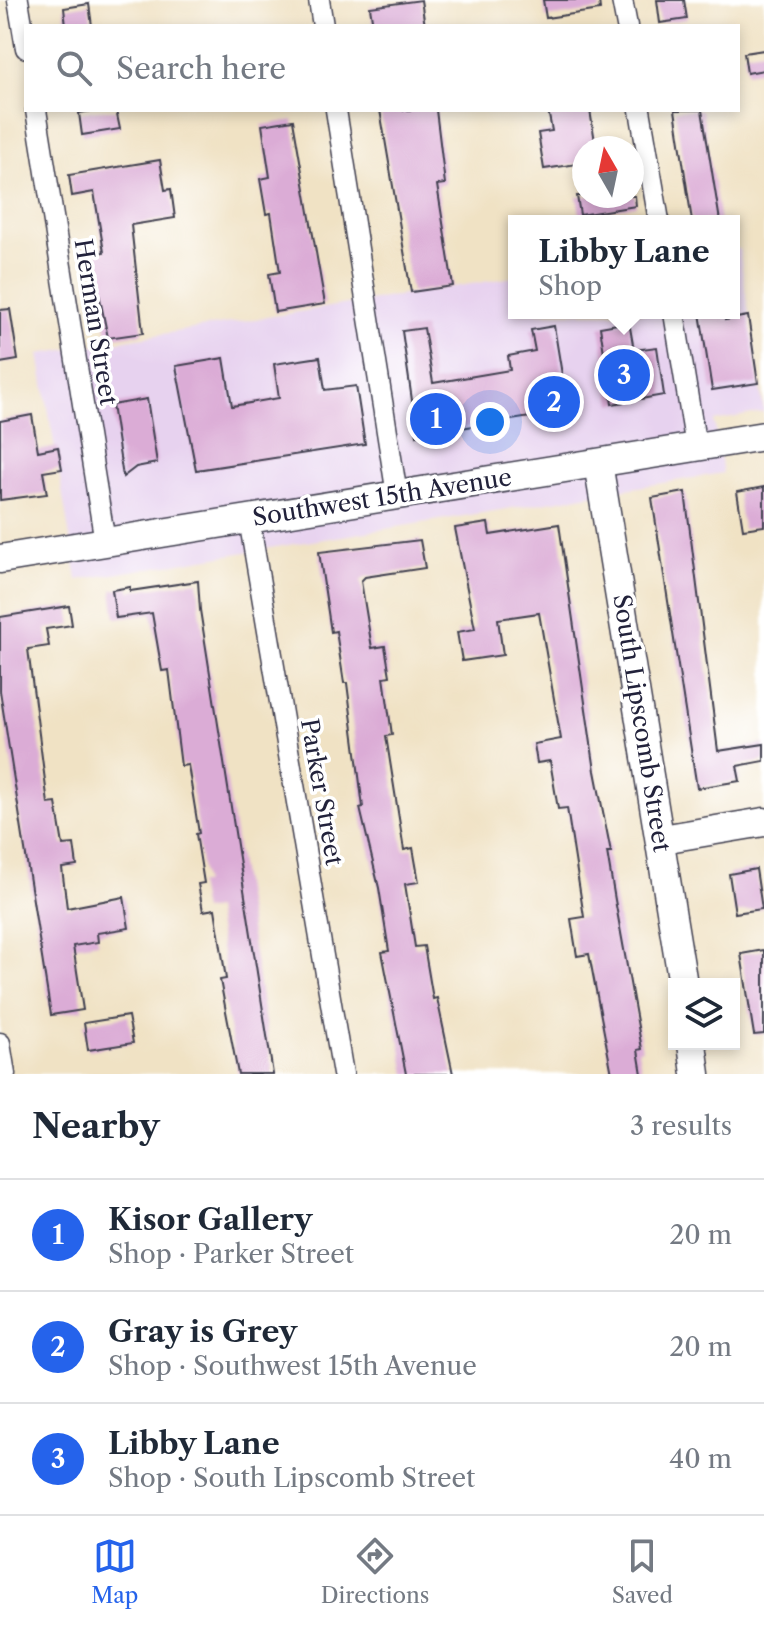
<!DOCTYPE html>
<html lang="en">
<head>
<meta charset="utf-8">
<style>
	body { margin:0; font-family:"Libre Caslon Text",serif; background:#f6f6f7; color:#1f2937 }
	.controls { position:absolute; right:24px; bottom:24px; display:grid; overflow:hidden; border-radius:0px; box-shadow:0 4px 12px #0003 }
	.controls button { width:72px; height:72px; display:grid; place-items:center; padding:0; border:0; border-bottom:2px solid #e0e1e3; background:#fff; color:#1f2937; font:40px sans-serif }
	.compass { position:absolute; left:572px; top:136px; width:72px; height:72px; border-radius:50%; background:#fff; box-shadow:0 4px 12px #0003; rotate:351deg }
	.you { position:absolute; left:490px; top:422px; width:28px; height:28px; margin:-20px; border:6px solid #fff; border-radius:50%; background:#1a73e8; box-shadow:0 0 0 12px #1a73e833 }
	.badge { display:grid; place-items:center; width:52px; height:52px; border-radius:50%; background:#2563eb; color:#fff; font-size:26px; font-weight:700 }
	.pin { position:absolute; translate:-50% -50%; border:4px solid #fff; box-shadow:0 2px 8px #0006 }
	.popup { position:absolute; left:508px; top:215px; width:232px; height:104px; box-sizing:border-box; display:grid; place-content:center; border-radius:0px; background:#fff; filter:drop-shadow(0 2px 6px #0005); font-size:26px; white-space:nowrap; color:#747a83 }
	.popup b { font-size:30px; color:#1f2937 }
	.popup::after { content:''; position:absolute; left:50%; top:100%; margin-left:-16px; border:16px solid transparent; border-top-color:#fff }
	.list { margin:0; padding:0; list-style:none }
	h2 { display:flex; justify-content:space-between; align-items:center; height:104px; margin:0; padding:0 32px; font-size:34px }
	h2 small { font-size:26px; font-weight:400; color:#747a83 }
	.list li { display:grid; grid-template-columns:52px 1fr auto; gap:24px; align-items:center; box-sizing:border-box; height:112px; padding:0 32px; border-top:2px solid #e0e1e3 }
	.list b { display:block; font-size:30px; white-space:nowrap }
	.list p { margin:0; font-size:26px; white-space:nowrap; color:#747a83 }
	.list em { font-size:26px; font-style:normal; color:#747a83 }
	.icon { flex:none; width:44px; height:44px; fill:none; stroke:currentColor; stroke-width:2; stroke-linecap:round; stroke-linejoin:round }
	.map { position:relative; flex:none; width:764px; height:1074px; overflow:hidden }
	.search { position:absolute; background:#fff; box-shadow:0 4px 12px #0003; left:24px; right:24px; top:24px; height:88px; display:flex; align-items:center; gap:20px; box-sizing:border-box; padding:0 28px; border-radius:0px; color:#747a83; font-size:30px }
	.sheet { height:440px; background:#fff }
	nav { display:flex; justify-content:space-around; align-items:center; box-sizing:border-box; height:112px; border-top:2px solid #e0e1e3; background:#fff; font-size:22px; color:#747a83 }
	nav a { display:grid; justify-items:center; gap:4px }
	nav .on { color:#2563eb }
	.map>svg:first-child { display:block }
	.built { fill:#e7d2ef }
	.building { fill:#dbacd6 }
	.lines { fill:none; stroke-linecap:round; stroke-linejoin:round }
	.street-casing { stroke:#413f50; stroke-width:23 }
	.secondary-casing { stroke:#413f50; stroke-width:31 }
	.street { stroke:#fff; stroke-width:20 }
	.secondary { stroke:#fff; stroke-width:28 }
	.labels { text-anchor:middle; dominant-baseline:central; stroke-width:7; stroke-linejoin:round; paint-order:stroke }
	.street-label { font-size:24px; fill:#22223b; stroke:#fff }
</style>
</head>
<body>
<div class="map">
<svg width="764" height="1074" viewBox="0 0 764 1074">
	<rect width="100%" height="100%" fill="#fff"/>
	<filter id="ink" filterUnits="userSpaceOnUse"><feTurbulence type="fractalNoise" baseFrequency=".0125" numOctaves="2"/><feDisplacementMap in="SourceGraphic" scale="16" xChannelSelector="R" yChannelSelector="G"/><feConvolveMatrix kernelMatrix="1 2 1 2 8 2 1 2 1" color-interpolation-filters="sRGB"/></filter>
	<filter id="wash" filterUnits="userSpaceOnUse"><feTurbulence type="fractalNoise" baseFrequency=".006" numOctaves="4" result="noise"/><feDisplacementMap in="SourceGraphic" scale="32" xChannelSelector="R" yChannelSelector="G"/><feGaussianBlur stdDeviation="1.8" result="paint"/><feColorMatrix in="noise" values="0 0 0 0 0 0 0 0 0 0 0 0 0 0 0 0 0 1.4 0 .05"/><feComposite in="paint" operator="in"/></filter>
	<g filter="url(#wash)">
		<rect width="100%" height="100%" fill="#f0e2c4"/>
		<path class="built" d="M734,249H739L764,412L714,421L723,473L77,580L39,354L514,277V313H734Z"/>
		<g id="blocks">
			<path class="building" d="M421,0L425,26H373L370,7Z
				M543,0H599L600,10L546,18Z
				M657,0H684L687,19L660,23Z
				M89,4L92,26H66L64,8Z
				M764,50V70L747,73L744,53Z
				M98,110H116L120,129L82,135L79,113Z
				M380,110H436L445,184L437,185L453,286L411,292Z
				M548,110H590L596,148H584V163L544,169L538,133L552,131Z
				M675,110H702L720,221H692Z
				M293,120L325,304L275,312L269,274L280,272L271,213L266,214L260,179L270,177L262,125Z
				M160,160L165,190L171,189L175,218L131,225L143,333L108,338L91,254L104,252L94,192L72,196L69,175Z
				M577,196H635L636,206L580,215Z
				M10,309L18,360L0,363V310Z
				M700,313H724L725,320L748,316L758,383L712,390Z
				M629,322L634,350L657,347L664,395L612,404L600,327Z
				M554,326L568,411L417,435L402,331L424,328L433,383L510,370L508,356L535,351L531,330Z
				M320,357L325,390L356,386L365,444L196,470L176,366L224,358L232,406L279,398L274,364Z
				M147,399L157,463L136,467L123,477L112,405Z
				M32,415L38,451L58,447L62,469L43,472L47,494L0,500V421Z
				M764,487V526L743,529L737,492Z
				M685,492L718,751L764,744V761L737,766L740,781L697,788L652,498Z
				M488,523L490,535L559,524L595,771L611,852H607L615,900L642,1049L638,1050L642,1074H612L589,954L577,956L571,919L584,917L567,808L558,809L550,761L537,763L534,744L561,739L539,613L498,619L503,655L462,661L457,632L475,629L455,528Z
				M420,540L425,568L365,577L361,581L372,648L385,646L390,676L384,677L392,735L386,736L404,850L413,848L419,882L405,884L415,947L424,946L433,999L437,998L453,1074H406L382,952L389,951L379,888L360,808L363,807L347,683H344L336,631L331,632L319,552Z
				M198,581L200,610L273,1074H238L220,980L226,979L215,909L203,911L198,884L204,883L196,834L199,833L188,765L181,766L169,670L162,671L152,613L116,618L112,590L130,587V591Z
				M69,606L72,625L46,629L49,646L28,649L48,804L56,803L63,845L74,844L77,866L62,868L67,908L124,897L129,928L97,933L98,942L73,946L83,1010L51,1015L0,691V617Z
				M756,869L762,909L735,913L729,874Z
				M764,950V1034L754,1035L741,954Z
				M128,1016L133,1043L88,1050L84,1023Z"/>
		</g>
	</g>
	<g filter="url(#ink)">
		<use href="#blocks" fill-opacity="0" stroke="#413f50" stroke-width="2"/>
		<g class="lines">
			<g class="street-casing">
				<path id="street" d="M18,0L26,48
					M319,0L323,26
					M622,0L627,26
					M36,110L105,542
					M336,110L397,495
					M640,110L659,221
					M674,313L696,447
					M249,519L343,1074
					M0,1043L5,1074"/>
			</g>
			<g class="secondary-casing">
				<path id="secondary" d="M598,463L683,984
					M0,559L764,436
					M662,839L764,822
					M692,1044L696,1074"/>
			</g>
			<use href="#street" class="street"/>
			<use href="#secondary" class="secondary"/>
		</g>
	</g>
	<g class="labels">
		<g class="street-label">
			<text transform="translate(96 322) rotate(81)">Herman Street</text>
			<text transform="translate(382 497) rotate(-9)">Southwest 15th Avenue</text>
			<text transform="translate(642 723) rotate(81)">South Lipscomb Street</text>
			<text transform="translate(322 792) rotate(80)">Parker Street</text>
		</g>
	</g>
</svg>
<div class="controls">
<button><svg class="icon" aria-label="layers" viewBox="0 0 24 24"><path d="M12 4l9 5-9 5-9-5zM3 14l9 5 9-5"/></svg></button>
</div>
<svg class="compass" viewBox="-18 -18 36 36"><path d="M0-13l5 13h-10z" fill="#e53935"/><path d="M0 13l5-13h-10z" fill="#747a83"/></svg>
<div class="you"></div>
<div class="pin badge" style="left:436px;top:419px">1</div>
<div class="pin badge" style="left:554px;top:402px">2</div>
<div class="pin badge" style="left:624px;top:375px">3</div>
<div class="popup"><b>Libby Lane</b>Shop</div>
<div class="search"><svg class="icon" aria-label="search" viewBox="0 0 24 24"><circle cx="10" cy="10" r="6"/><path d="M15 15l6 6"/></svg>Search here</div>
</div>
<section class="sheet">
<h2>Nearby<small>3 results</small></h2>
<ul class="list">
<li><span class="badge">1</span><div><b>Kisor Gallery</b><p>Shop · Parker Street</p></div><em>20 m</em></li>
<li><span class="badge">2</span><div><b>Gray is Grey</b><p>Shop · Southwest 15th Avenue</p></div><em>20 m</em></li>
<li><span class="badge">3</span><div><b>Libby Lane</b><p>Shop · South Lipscomb Street</p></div><em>40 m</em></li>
</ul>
</section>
<nav>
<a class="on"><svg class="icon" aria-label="map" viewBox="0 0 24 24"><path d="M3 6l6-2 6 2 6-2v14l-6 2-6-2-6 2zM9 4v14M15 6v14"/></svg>Map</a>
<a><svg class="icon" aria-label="directions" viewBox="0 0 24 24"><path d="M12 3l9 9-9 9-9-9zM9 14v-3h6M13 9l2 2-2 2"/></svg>Directions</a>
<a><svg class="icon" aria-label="saved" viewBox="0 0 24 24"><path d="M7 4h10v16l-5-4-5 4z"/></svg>Saved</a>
</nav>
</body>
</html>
